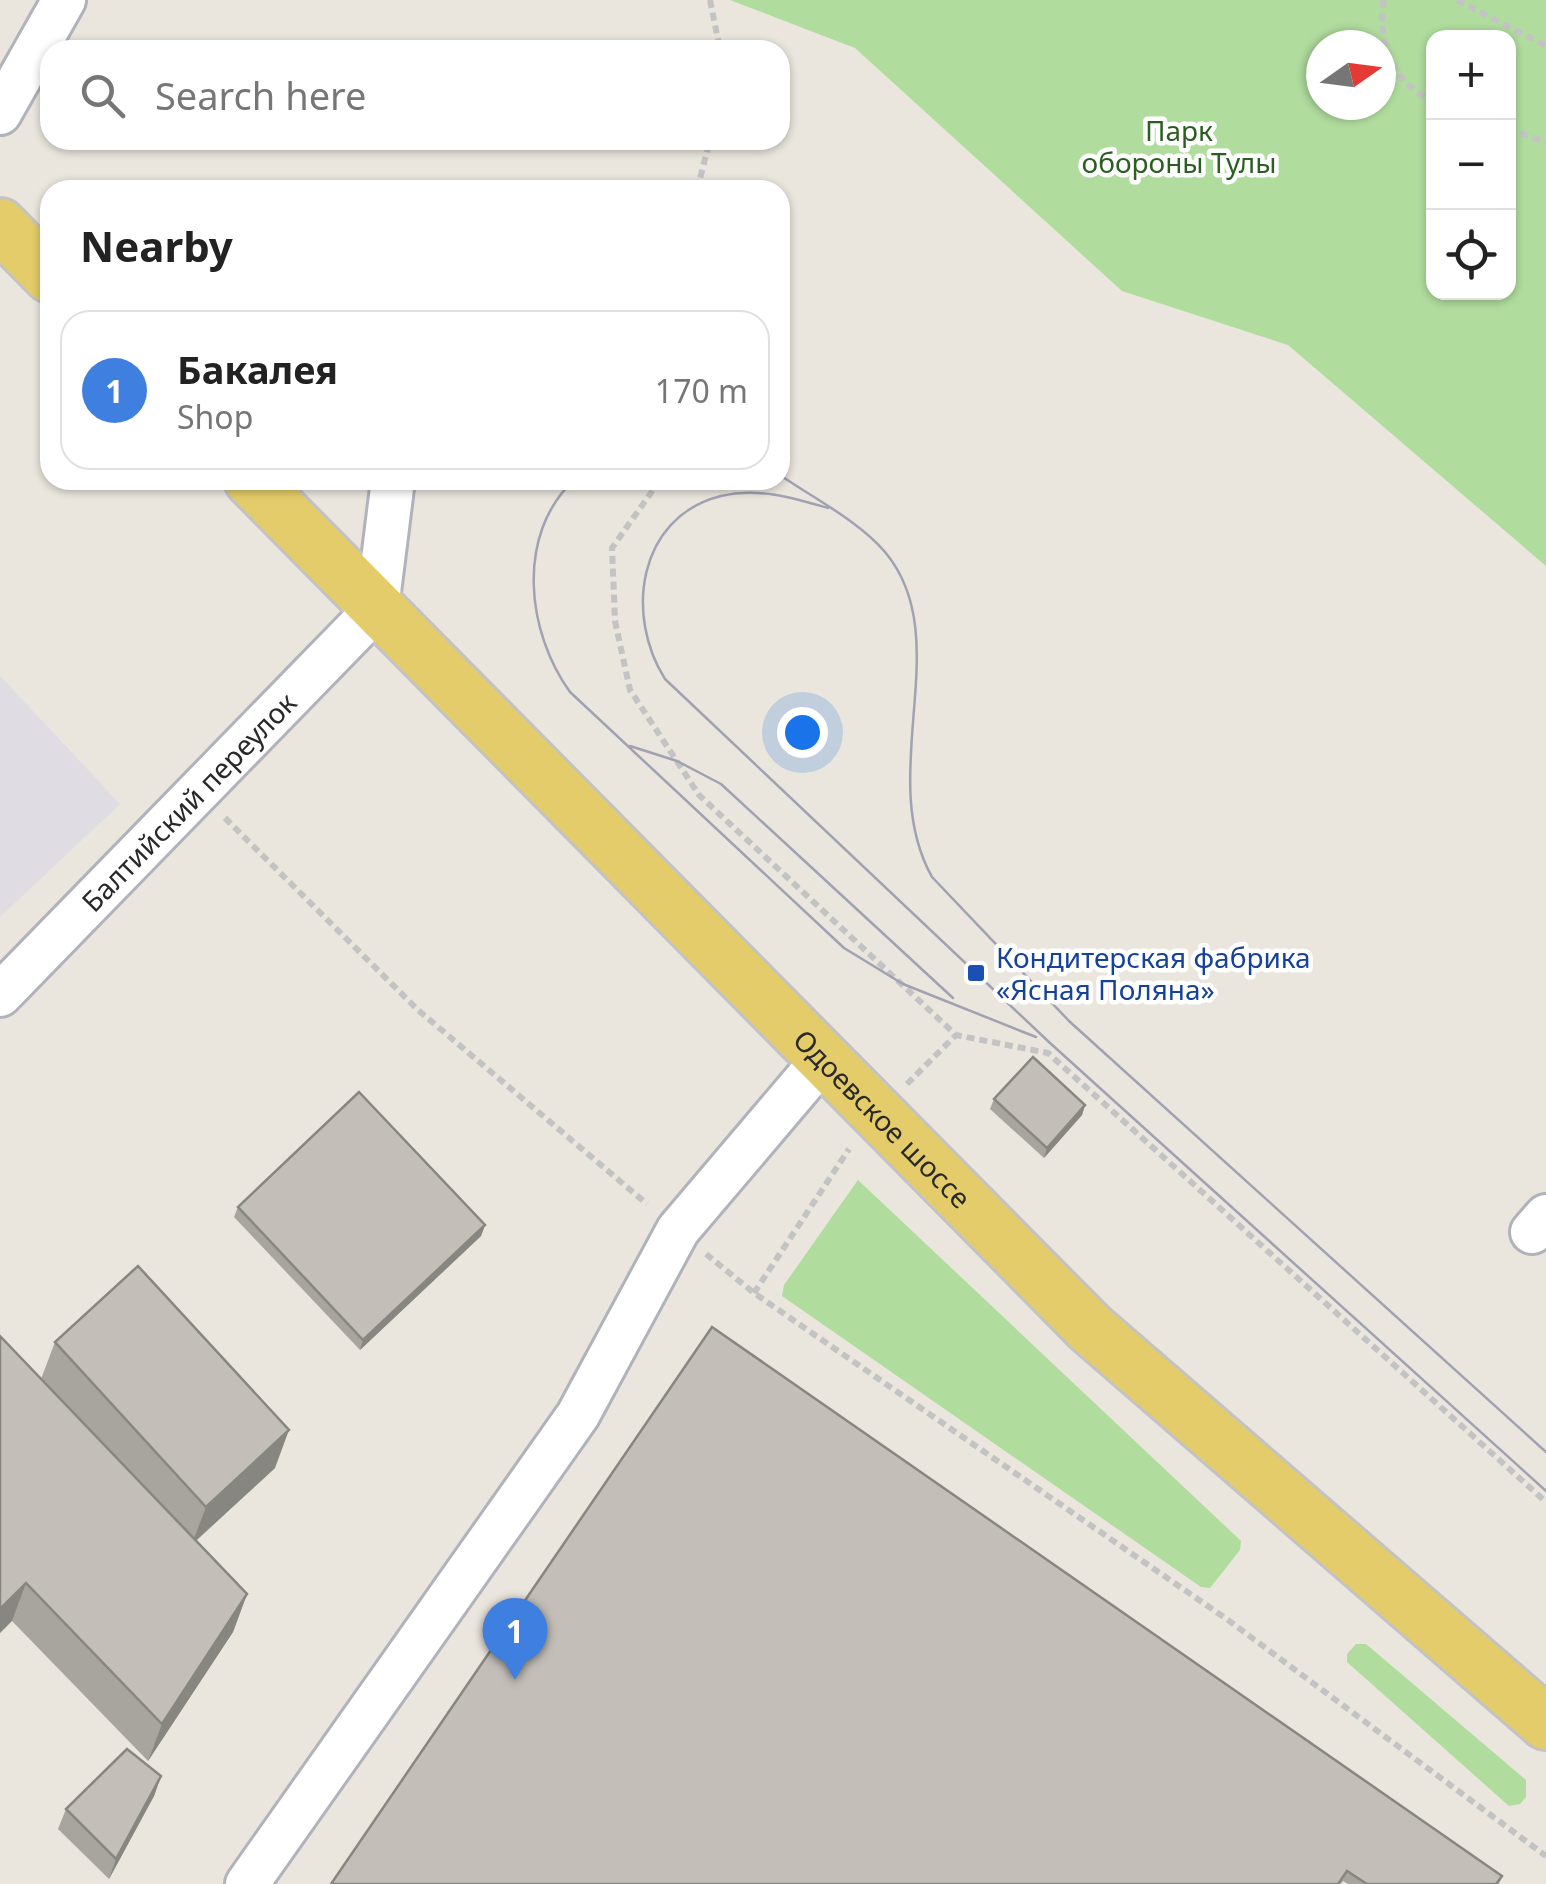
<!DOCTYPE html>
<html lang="en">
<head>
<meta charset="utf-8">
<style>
	body { margin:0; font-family:"Noto Sans",sans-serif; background:#f2f2f2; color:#222 }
	.controls { position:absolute; right:30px; top:30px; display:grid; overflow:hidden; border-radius:20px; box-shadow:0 2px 8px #0004 }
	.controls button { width:90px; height:90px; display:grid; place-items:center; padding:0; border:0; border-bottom:2px solid #e0e0e0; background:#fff; color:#222; font:50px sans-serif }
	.compass { position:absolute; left:1306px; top:30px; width:90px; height:90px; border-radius:50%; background:#fff; box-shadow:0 2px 8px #0004; rotate:76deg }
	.you { position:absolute; left:802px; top:732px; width:35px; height:35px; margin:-25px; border:8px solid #fff; border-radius:50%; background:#1a73e8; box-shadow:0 0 0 15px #1a73e833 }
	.badge { display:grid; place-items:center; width:65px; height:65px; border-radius:50%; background:#4c62e8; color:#fff; font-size:32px; font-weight:700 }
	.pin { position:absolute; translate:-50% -82px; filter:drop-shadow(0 2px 5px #0008) }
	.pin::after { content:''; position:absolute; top:52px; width:35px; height:30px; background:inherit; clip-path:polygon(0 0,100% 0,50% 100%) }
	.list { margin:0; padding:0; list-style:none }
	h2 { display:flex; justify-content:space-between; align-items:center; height:130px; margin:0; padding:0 40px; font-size:42px }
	h2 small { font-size:32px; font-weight:400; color:#767676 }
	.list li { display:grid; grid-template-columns:65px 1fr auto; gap:30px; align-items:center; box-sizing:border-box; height:160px; margin:0 20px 20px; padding:0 20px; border:2px solid #e0e0e0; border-radius:30px }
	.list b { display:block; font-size:38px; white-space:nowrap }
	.list p { margin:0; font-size:32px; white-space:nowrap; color:#767676 }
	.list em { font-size:32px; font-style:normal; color:#767676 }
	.icon { flex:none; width:55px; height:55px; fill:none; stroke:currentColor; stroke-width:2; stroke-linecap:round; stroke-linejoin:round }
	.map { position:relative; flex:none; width:1546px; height:1884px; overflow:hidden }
	.search { position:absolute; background:#fff; box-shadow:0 2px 8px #0004; left:40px; top:40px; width:750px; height:110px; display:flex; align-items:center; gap:25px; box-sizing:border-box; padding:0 35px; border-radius:30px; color:#767676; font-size:38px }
	.panel { position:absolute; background:#fff; box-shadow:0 2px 8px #0004; left:40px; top:180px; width:750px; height:310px; border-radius:30px }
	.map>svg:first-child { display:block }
	.industrial { fill:#dfdde3 }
	.green { fill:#b0dc9e; fill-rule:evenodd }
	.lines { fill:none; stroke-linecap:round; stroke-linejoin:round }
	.minor-casing { stroke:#b0b2bc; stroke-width:48 }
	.major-casing { stroke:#c3c3c3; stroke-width:58 }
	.path { stroke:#c3c3c3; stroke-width:6; stroke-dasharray:8 5; stroke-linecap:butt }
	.minor { stroke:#fff; stroke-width:42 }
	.major { stroke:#e3cc69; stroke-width:52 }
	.tram { stroke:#a0a2b2; stroke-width:2.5 }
	.wall { fill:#a8a49e }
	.shaded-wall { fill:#888681 }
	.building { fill:#c3bfb8; stroke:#888681; stroke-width:2.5 }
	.transit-dot { fill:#1a4fb4; stroke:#fff; stroke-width:4 }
	.labels { text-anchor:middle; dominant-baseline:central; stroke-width:9; stroke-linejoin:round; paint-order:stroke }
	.park-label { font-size:28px; fill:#2b5f21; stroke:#fff }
	.street-label { font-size:28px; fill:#292929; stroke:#fff }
	.transit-label { font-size:28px; fill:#164399; stroke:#fff; text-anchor:start }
</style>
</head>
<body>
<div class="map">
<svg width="1546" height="1884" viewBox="0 0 1546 1884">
	<rect width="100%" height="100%" fill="#eae5dd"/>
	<path class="industrial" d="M0,676L120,804L0,917Z"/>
	<path class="green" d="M730,0H1546V566L1288,345L1122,291L855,48ZM1434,38H1508V292H1434ZM1381,45V105H1321V45Z
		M858,1180L1241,1541L1240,1550L1210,1588L1201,1587L782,1296L784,1285Z
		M1356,1644H1366L1526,1780V1797L1520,1804L1509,1806L1347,1662V1654Z"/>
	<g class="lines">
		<g class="minor-casing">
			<g id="minor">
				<path d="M0,113L64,0"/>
				<path id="s1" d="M0,995L377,608L393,480"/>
				<path d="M1532,1232L1546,1216"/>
				<path d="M247,1884L578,1415L678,1230L824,1058"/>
			</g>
		</g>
		<g class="major-casing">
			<g id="major">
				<path d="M0,225L50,276"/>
				<path id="s2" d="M251,480L1090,1328L1546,1723"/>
			</g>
		</g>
		<path class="path" d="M710,0L720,50
			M1384,0C1376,41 1393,85 1434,101
			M1457,0L1546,46
			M1508,129L1546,142
			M697,190L710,140
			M660,480L612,548L615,621L630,690L699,795L956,1035L1048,1053L1546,1502
			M225,818L418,1010L647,1204
			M907,1084L956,1035
			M706,1254L754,1293L1228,1620L1546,1856
			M754,1293L849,1149"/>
		<use href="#minor" class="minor"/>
		<use href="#major" class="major"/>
		<path class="tram" d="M780,475C813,498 859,521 885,552C958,639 874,773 932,877L1069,1021L1546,1452
			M574,480C515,535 527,633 570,692L844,948L903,984L1036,1037
			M828,508C794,498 758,487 721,496C637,517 625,616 665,679L1050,1043L1546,1491
			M630,746L677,761L721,784L953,998"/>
	</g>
	<path class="wall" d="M994,1099L1085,1105L1082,1115L1044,1158L990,1109Z
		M238,1207L485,1225L481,1236L360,1350L234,1217Z
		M712,1327L1502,1876L1499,1884H1348L1343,1881L1341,1884H331Z
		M55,1342L275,1468L196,1541L247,1594L233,1632L148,1761L12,1621L41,1379Z
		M161,1776L154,1796L109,1879L58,1829L66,1809Z"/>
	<path class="shaded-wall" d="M1085,1105L1082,1115L1044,1158L1047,1148Z
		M485,1225L481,1236L360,1350L363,1340Z
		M289,1430L275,1468L192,1544L206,1507Z
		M26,1583L12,1621L0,1633V1609Z
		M247,1594L233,1632L148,1761L162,1724Z
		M161,1776L154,1796L109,1879L116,1859Z"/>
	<path class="building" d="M1033,1057L1085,1105L1047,1148L994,1099Z
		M359,1092L485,1225L363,1340L238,1207Z
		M138,1266L289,1430L206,1507L55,1342Z
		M712,1327L1502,1876L1496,1884H1367L1347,1871L1338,1884H331Z
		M0,1336L247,1594L162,1724L26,1583L0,1609Z
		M127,1749L161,1776L116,1859L66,1809Z"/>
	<rect class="transit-dot" x="966" y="963" width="20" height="20" rx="5"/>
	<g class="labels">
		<g class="park-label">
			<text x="1179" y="130">Парк<tspan x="1179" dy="32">обороны Тулы</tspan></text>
		</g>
		<g class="street-label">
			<text stroke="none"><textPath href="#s1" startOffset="270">Балтийский переулок</textPath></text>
			<text stroke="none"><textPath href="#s2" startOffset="898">Одоевское шоссе</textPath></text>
		</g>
		<g class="transit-label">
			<text x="996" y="957">Кондитерская фабрика<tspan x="996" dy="32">«Ясная Поляна»</tspan></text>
		</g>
	</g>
</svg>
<div class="controls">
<button>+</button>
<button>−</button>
<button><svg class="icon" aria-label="locate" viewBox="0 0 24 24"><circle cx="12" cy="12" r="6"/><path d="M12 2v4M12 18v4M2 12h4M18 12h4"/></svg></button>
</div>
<svg class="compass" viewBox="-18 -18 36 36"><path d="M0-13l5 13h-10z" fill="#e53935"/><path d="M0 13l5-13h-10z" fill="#767676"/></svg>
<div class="you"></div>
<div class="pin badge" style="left:515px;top:1680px;background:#3f7fe0">1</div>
<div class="search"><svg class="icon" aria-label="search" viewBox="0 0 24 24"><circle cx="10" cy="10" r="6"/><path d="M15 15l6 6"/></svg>Search here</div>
<section class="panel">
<h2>Nearby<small></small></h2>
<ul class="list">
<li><span class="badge" style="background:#3f7fe0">1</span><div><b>Бакалея</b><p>Shop</p></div><em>170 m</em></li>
</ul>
</section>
</div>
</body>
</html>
